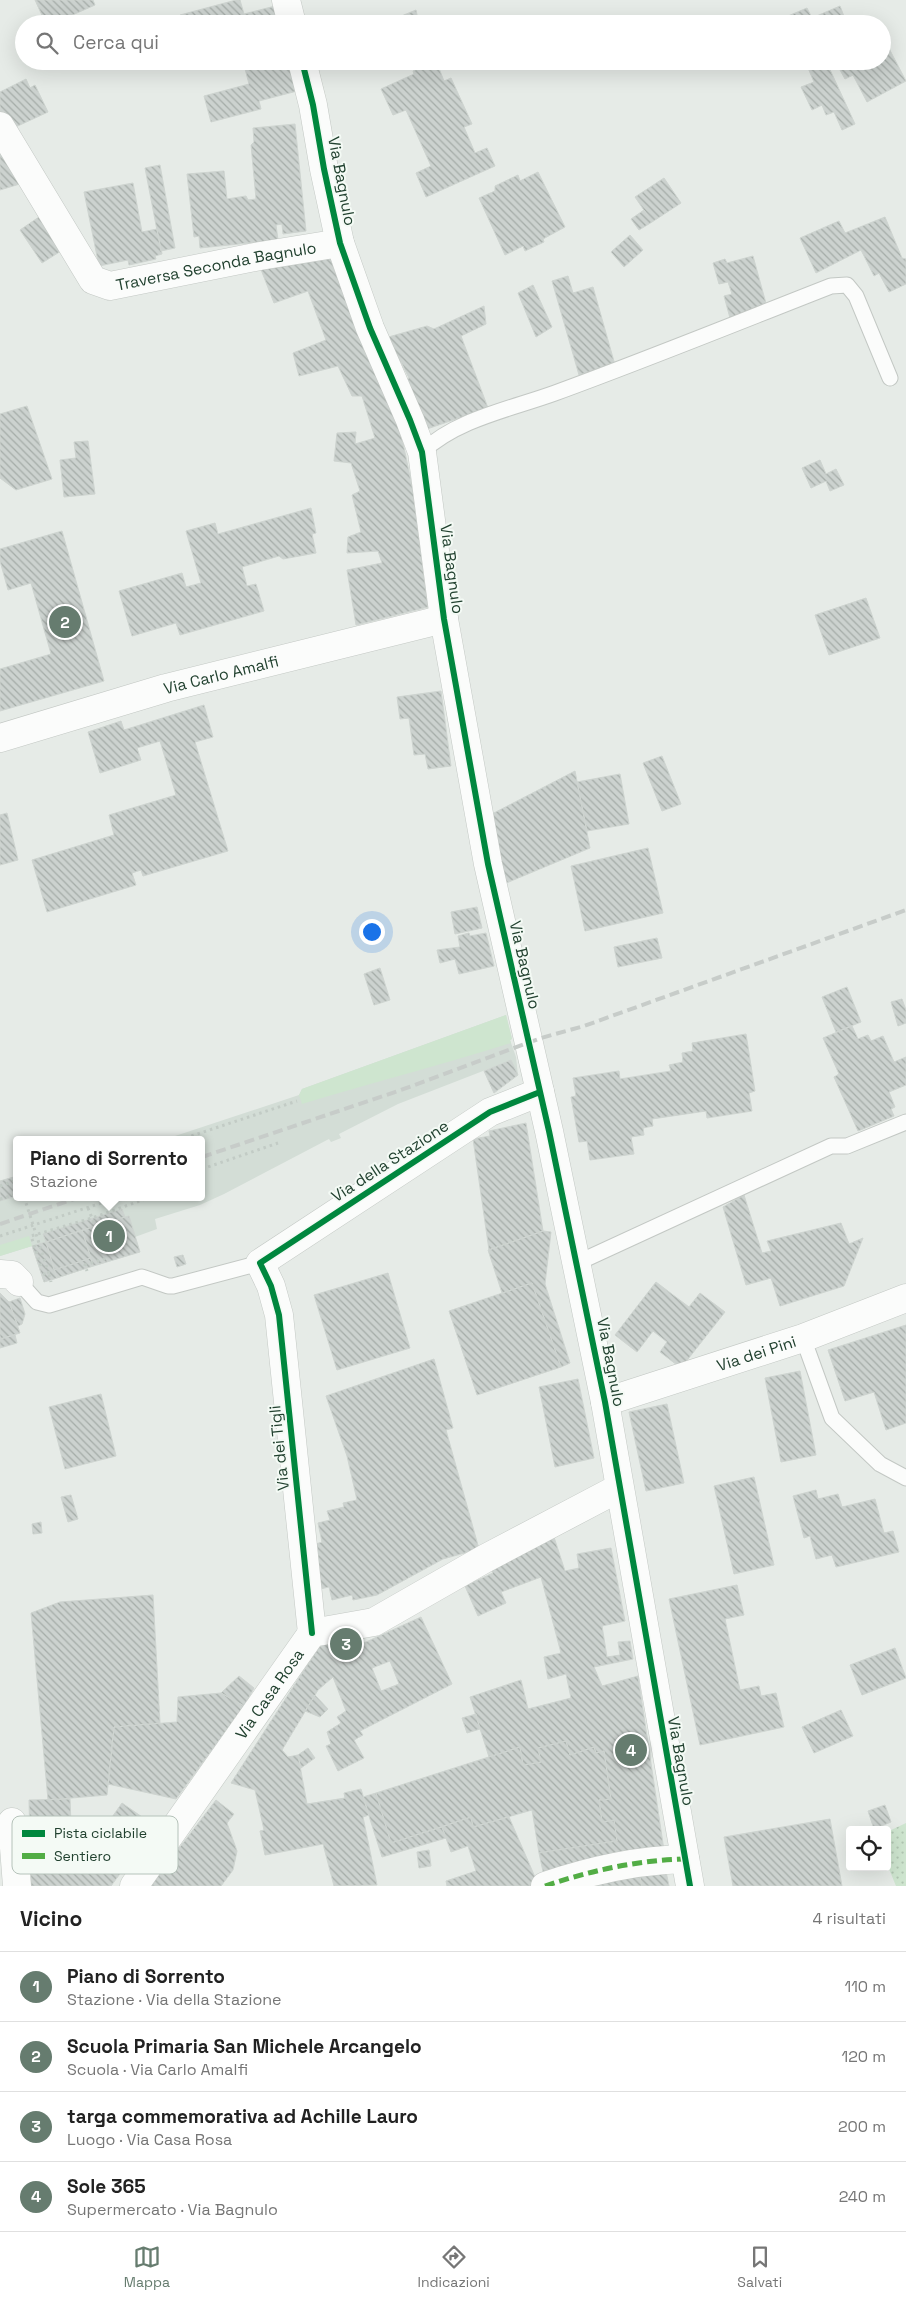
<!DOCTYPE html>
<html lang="it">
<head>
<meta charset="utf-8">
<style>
	body { margin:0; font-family:"Space Grotesk",sans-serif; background:#f6f6f6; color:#222 }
	.controls { position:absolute; right:15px; bottom:15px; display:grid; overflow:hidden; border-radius:5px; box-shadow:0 5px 20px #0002 }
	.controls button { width:45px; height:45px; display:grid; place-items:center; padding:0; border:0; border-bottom:1px solid #e0e0e0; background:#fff; color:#222; font:25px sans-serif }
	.you { position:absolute; left:371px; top:931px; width:18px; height:18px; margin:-12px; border:4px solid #fff; border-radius:50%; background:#1a73e8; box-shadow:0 0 0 8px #1a73e833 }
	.badge { display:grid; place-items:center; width:32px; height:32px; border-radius:50%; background:#667c6f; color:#fff; font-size:16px; font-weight:700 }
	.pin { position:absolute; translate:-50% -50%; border:2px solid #fff; box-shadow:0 1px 5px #0006 }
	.popup { position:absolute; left:13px; top:1136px; width:192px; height:65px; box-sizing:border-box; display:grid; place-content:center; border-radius:5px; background:#fff; filter:drop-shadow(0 1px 4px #0005); font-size:16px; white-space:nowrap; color:#767676 }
	.popup b { font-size:19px; color:#222 }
	.popup::after { content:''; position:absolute; left:50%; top:100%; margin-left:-10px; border:10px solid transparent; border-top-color:#fff }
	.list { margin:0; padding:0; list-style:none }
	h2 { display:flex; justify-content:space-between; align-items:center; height:65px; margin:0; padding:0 20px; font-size:21px }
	h2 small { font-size:16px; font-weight:400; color:#767676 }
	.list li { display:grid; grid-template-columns:32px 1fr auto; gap:15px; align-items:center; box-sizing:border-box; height:70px; padding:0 20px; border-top:1px solid #e0e0e0 }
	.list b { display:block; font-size:19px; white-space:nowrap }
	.list p { margin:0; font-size:16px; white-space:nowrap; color:#767676 }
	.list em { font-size:16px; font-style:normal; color:#767676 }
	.icon { flex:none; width:28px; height:28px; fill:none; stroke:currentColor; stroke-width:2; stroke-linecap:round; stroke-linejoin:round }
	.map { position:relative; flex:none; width:906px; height:1886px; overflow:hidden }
	.search { position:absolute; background:#fff; box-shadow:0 5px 20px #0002; left:15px; right:15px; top:15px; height:55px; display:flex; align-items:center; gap:12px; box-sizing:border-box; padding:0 18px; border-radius:28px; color:#767676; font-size:19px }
	.sheet { height:345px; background:#fff }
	nav { display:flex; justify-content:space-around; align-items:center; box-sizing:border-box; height:70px; border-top:1px solid #e0e0e0; background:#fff; font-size:14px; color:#767676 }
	nav a { display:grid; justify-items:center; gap:2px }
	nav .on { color:#667c6f }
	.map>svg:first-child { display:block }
	.built { fill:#d3ddd6 }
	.grass { fill:#cee5cf }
	.garden { fill:url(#garden-dots) }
	.building { fill:url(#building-back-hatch); stroke:#ced4d0; fill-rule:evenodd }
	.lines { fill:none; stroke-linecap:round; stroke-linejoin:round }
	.lane-casing { stroke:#c3c8c4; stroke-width:17 }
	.street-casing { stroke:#c3c8c4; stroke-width:29 }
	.path { stroke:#c2cbc5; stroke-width:3; stroke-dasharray:2.5 4; stroke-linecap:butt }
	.lane { stroke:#fbfcfb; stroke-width:15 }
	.street { stroke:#fbfcfb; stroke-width:28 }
	.rail { stroke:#c7ccc9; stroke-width:4; stroke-dasharray:10 5; stroke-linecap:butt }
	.quiet { stroke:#52ad45; stroke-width:5; stroke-dasharray:10 5; stroke-linecap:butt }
	.cycleway-casing { stroke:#f4faf5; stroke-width:9 }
	.cycleway { stroke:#00873e; stroke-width:6 }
	.labels { text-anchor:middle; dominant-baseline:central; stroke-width:4; stroke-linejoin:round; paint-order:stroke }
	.street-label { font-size:16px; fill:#21412f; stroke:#f4faf5 }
	.key { fill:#f4faf5; stroke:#b5c2ba; stroke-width:1 }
	.key-label { font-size:14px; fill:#21412f }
</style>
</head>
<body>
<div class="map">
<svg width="906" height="1886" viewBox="0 0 906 1886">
	<defs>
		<pattern id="garden-dots" width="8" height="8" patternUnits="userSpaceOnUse" patternTransform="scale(1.25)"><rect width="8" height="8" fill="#cee5cf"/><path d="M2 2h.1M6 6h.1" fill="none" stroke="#b1c6b2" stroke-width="1.8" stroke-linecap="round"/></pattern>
		<pattern id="building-back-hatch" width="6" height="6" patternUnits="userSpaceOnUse" patternTransform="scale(1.25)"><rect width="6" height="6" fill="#ccd2cf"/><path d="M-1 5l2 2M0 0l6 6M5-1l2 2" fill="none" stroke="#a5aca8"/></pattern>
	</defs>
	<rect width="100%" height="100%" fill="#e6ebe7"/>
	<path class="built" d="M506,1015L512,1039L510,1040L516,1057L518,1075L511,1060L398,1104L339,1134L341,1138L331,1142L329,1139L327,1140L224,1194L200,1205L155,1219L157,1229L135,1237L140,1252L44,1282L32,1246L0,1256V1181L16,1176L17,1197H202V1140H163L299,1095L302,1089Z"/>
	<path class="grass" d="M506,1015L512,1039L510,1040L511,1043C442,1065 371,1083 302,1104L299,1095L302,1089Z
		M29,1236L32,1246L0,1256V1245Z"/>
	<path class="garden" d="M906,1823V1886H896L887,1864V1832Z"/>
	<path class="building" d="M35,0H93L95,5L52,24H46Z
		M236,0H240L244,14L279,5L284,24H182L180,15Z
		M840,6L847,24H769L807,8L812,18Z
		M416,10L419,24H382Z
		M882,35L906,81L867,102L853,75L845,79L835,61H882Z
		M243,61H294L301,90L259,101L261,109L211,122L204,96L249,84Z
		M436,61L444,81L451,78L472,124L464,127L475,153L487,148L495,166L426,197L416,173L431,166L406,110L393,115L381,89L414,74L413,71Z
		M805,61H826L855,124L842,130L834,112L826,115L822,105L812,110L801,87L814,82Z
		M26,79L30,88L35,85L48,112L9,130L0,111V92Z
		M295,124L306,231L283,234L282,224L276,225L278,240L200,248L199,236L194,237L187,174L224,171L227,199L246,196L248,200L256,199L251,145L254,142L253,128Z
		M0,147L23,183L0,190Z
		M160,165L175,248L161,251L145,168Z
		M538,172L565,227L543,239L544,242L525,251L523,246L505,255L479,198L495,191V186L518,175L520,181Z
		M664,178L681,203L652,222L635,197Z
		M133,183L142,232L157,229L162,254L155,256L156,259L129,265L128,260L99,266L84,192Z
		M644,210L652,222L639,230L631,219Z
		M39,217L61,251L42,263L20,230Z
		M885,217L902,258L906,259V284L889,292L879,273L874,276L861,250L816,273L800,238L839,221L845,233Z
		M630,235L643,250L624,267L611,252Z
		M753,256L767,307L730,318L724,296L732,294L728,282L719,284L713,263L725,259L727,263Z
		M330,257L366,355L378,371L393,405L403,443L413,491L428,607L356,625L347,570L382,563L378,551L347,553L348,537L361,532L352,495L360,491L351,463L334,461L337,433L356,432L355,444L375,438L362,396H352L338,366L299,376L293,353L326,340L308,291L274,303L260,267Z
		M568,276L573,293L593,287L615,365L579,375L552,281Z
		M533,285L552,327L536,337L518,293Z
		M484,306L486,324L461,336L488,408L424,430L404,382L409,378L401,362H389L385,338L427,326L434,329Z
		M27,406L52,479L16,490L0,478V414Z
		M88,441L95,494L64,497L60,460L76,458L74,442Z
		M820,460L826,474L836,469L844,485L830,491L826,481L811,488L802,468Z
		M311,508L316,533L312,534L316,553L283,559L279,556L242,567L247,586L256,584L264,611L180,635L176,623L132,636L119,591L182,573L186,587L201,583L186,531L215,523L218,534Z
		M62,531L104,681L0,711V669L51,654L31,583L8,590L0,561V549Z
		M866,598L880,638L829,655L815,615Z
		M441,691L451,766L428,769L425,754L414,755L409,718L400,719L397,697Z
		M204,705L213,737L195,742L228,851L143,876L141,870L132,873L136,885L47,912L32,860L114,835L109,815L176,795L160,741L137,748L141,760L100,773L88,732L121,721L124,730Z
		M662,756L681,804L662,811L643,763Z
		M575,771L590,848L504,884L490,815Z
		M620,774L629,824L587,831L577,782Z
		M7,813L18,860L0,865V815Z
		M648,848L663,913L585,931L571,866Z
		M477,907L482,928L455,934L451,912Z
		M469,933L470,936L486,933L494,966L459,974L455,959L440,963L437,950L460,947L458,936Z
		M657,938L662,958L618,967L614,947Z
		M380,968L390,1000L374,1005L364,974Z
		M847,987L861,1022L836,1032L822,997Z
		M902,999L906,1010V1023L898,1026L891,1002Z
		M852,1026L858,1039L868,1035L871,1041L883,1036L894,1062L906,1057V1085L889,1092L895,1107L891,1109L894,1116L858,1131L834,1077L839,1074L823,1038Z
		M746,1034L755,1091L749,1093L752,1111L707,1118L706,1111L652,1119L653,1126L643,1128L644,1135L631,1137L634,1154L590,1160L587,1141L579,1142L571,1097L576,1096L573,1078L619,1071L620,1079L671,1071L669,1065L683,1062L682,1053L693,1051L692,1043Z
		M511,1060L518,1075L494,1093L484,1071Z
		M526,1123L543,1231L489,1250L473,1139L490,1136L489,1131Z
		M17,1176V1196L0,1201V1181Z
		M744,1195L762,1253L771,1251L767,1241L841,1223L849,1244L863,1238L844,1286L780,1306L771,1278L746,1285L723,1207Z
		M122,1209L125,1217L46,1242L43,1234Z
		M129,1216L140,1252L93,1266L82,1230Z
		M82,1230L91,1258L54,1270L46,1242Z
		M543,1231L551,1232L545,1284L570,1363L561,1367L532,1283L502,1293L488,1250Z
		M46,1242L57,1278L44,1282L32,1246Z
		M183,1255L186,1264L177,1267L174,1257Z
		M91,1258L93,1266L57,1278L54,1270Z
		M388,1273L410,1348L337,1370L314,1295Z
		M656,1282L689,1307L700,1293L725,1312L681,1368L660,1352L667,1342L653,1331L637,1352L615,1335Z
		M532,1283L561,1367L477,1395L449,1311Z
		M0,1293L9,1302L20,1333L0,1339Z
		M20,1298L25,1314L22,1324L18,1326L9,1302Z
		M906,1325V1423L886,1430L874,1392L845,1401L828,1350Z
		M15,1335L17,1343L0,1348V1339Z
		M434,1359L453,1428L446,1430L479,1549L443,1559L377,1595L353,1600L352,1595L332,1600L329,1587L320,1589L310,1557L319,1555L316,1544L322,1542L318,1523L330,1520L327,1511L344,1507L343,1503L357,1500L347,1456L326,1396Z
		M800,1371L816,1455L781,1462L765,1378Z
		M578,1379L594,1458L555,1467L539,1387Z
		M101,1394L116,1456L65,1469L49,1407Z
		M667,1404L684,1483L646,1491L629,1412Z
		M754,1477L774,1565L734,1574L714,1486Z
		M816,1490L818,1499L838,1494L842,1507L875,1499L884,1533L893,1531L899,1552L836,1567L832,1555L816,1559L810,1536L804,1538L793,1496Z
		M71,1495L78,1519L68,1522L61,1497Z
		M41,1522L42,1533L33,1534L32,1524Z
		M553,1534L565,1571L579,1568L577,1554L611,1548L625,1621L602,1626L607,1657L620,1655L618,1642L630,1641L633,1659L594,1667L602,1686L638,1676L665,1857L544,1876L539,1853L617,1841L614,1820L602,1822L599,1800L611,1799L604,1751L596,1753L594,1747L570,1755L566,1741L538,1748L541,1762L523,1765L520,1747L489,1757L470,1697L521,1680L528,1709L571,1698L566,1674L548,1679L544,1657L561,1653L541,1577L501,1592L506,1603L478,1616L465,1586L493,1573L488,1565Z
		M737,1585L744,1615L725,1619L740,1690L759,1686L761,1696L776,1693L784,1727L700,1745L669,1599Z
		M153,1595L160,1723L114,1727L107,1795L48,1800L31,1613L60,1602Z
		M421,1617L452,1684L360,1731L363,1735L354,1740L364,1758L338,1771L326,1746L331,1744L327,1732L341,1723L337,1717L346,1711L333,1677L318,1690L282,1750L288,1757L298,1755L307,1804L345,1798L344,1793L361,1789L369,1815L363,1817L377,1885L334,1886L323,1844L265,1855L260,1831L264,1830L255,1790L231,1783L319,1647L338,1639L344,1652ZM390,1661L399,1684L381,1691L372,1668Z
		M895,1648L906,1678L862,1695L850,1665Z
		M239,1676L254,1688L244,1706L221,1693Z
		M221,1693L244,1706L176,1799L108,1784L114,1727L177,1722L178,1697Z
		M315,1695L328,1709L320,1717L305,1711Z
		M841,1710L853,1736L814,1753L802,1727Z
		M476,1714L480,1729L467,1733L462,1718Z
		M566,1741L570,1755L594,1747L596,1753L604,1751L611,1799L599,1800L602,1822L614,1820L617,1841L539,1853L532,1810L473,1827L471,1817L391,1843L376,1793L520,1747L523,1765L541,1762L538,1748Z
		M308,1748L315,1758L301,1768L298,1755Z
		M376,1793L391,1843L442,1827L446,1838L382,1857L363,1797Z
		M70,1799L72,1849L81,1848L99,1826L103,1830L122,1803L155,1826L111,1886H31L29,1800Z
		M216,1800L234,1814L227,1823L237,1851L233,1870L221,1886H150Z
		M885,1805L891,1822L874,1829L868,1811Z
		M471,1817L473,1827L509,1817L538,1884L531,1886H447L446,1881L476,1871L468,1846L451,1852L442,1827Z
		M830,1819L842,1886H733L724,1837Z
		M429,1850L431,1866L419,1868L417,1852Z
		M664,1862L669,1886H642L637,1865Z
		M637,1865L642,1886H546Z"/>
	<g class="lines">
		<g class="lane-casing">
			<path id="lane" d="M422,452C457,419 511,409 555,393C648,359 739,322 831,286L847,285L856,296L890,378
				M577,1263L831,1146H847L906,1122
				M19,1282L37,1302L49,1305L142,1277L168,1286H173L260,1263
				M803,1338L832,1418L880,1464L906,1478"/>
		</g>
		<g class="street-casing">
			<g id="street">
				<path d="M286,0L292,24"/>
				<path d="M302,61L313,105L324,169L340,243L370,328L410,420L422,452L444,619L488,864L549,1131L605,1402L690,1886"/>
				<path id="s1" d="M0,126L93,280L110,286L260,256L340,243"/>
				<path id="s2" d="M0,738L166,688L444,619"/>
				<path d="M0,1274L12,1275L19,1282"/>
				<path id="s3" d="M605,1402L803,1338L906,1298"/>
				<path d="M312,1633L279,1315L271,1286L260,1263L490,1112L540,1092"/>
				<path d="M12,1822L17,1886"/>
				<path id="s4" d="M134,1886L312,1633L374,1622L486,1558L619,1488"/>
				<path d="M545,1886C589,1871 638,1860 685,1859"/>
			</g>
		</g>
		<path class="path" d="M179,1140L297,1101
			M202,1169L278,1143
			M0,1186L17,1180
			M24,1197L49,1274
			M0,1199L17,1194
			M88,1208L92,1218L151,1197
			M0,1236L120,1197
			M41,1266L31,1236L92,1218L104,1259L85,1265L87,1271
			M43,1274H49L51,1282"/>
		<use href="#lane" class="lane"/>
		<use href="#street" class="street"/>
		<path class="rail" d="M202,1157L401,1090L541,1038L584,1026L906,910
			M0,1224L80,1197"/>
		<path class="quiet" d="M545,1886C589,1871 638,1860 685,1859"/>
		<g class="cycleway-casing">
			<path id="cycleway" d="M302,61L313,105L324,169L340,243L370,328L410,420L422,452L444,619L488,864L549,1131L605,1402L690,1886
				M312,1633L279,1315L271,1286L260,1263L490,1112L540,1092"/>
		</g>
		<use href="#cycleway" class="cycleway"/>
	</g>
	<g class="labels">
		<g class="street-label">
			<text transform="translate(342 181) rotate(79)">Via Bagnulo</text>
			<text stroke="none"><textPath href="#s1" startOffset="306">Traversa Seconda Bagnulo</textPath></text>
			<text transform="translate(452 569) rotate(82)">Via Bagnulo</text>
			<text stroke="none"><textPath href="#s2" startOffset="230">Via Carlo Amalfi</textPath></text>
			<text transform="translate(525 965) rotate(77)">Via Bagnulo</text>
			<text transform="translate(390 1161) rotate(-33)">Via della Stazione</text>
			<text stroke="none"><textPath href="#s3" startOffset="159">Via dei Pini</textPath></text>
			<text transform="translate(611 1362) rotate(79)">Via Bagnulo</text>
			<text transform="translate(279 1448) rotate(-96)">Via dei Tigli</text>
			<text stroke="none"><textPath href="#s4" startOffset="235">Via Casa Rosa</textPath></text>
			<text transform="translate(681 1761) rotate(80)">Via Bagnulo</text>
		</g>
	</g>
	<rect x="12" y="1816" width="166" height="58" rx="8" class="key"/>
	<rect x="22" y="1830" width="23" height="7" fill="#00873e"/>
	<rect x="22" y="1853" width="23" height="6" fill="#52ad45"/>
	<g class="key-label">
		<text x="54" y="1838">Pista ciclabile</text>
		<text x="54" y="1861">Sentiero</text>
	</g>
</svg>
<div class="controls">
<button><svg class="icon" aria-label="locate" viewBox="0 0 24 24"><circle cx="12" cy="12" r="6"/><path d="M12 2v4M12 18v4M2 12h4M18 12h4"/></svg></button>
</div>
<div class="you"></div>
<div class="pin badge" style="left:109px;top:1236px">1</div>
<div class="popup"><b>Piano di Sorrento</b>Stazione</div>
<div class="pin badge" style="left:65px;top:622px">2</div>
<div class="pin badge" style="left:346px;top:1644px">3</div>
<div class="pin badge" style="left:631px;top:1750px">4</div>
<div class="search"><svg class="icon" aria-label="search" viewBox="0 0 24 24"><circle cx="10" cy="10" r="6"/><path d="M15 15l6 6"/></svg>Cerca qui</div>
</div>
<section class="sheet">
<h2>Vicino<small>4 risultati</small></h2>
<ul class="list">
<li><span class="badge">1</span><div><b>Piano di Sorrento</b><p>Stazione · Via della Stazione</p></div><em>110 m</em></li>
<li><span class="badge">2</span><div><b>Scuola Primaria San Michele Arcangelo</b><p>Scuola · Via Carlo Amalfi</p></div><em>120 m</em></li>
<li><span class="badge">3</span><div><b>targa commemorativa ad Achille Lauro</b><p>Luogo · Via Casa Rosa</p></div><em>200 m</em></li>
<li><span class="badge">4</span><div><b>Sole 365</b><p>Supermercato · Via Bagnulo</p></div><em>240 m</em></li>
</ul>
</section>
<nav>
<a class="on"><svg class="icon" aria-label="map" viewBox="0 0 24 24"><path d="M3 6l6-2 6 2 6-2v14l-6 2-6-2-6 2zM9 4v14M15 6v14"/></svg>Mappa</a>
<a><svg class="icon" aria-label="directions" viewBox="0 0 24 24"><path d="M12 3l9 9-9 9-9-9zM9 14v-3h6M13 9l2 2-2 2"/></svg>Indicazioni</a>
<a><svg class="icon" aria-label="saved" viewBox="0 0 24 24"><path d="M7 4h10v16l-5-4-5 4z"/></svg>Salvati</a>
</nav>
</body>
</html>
